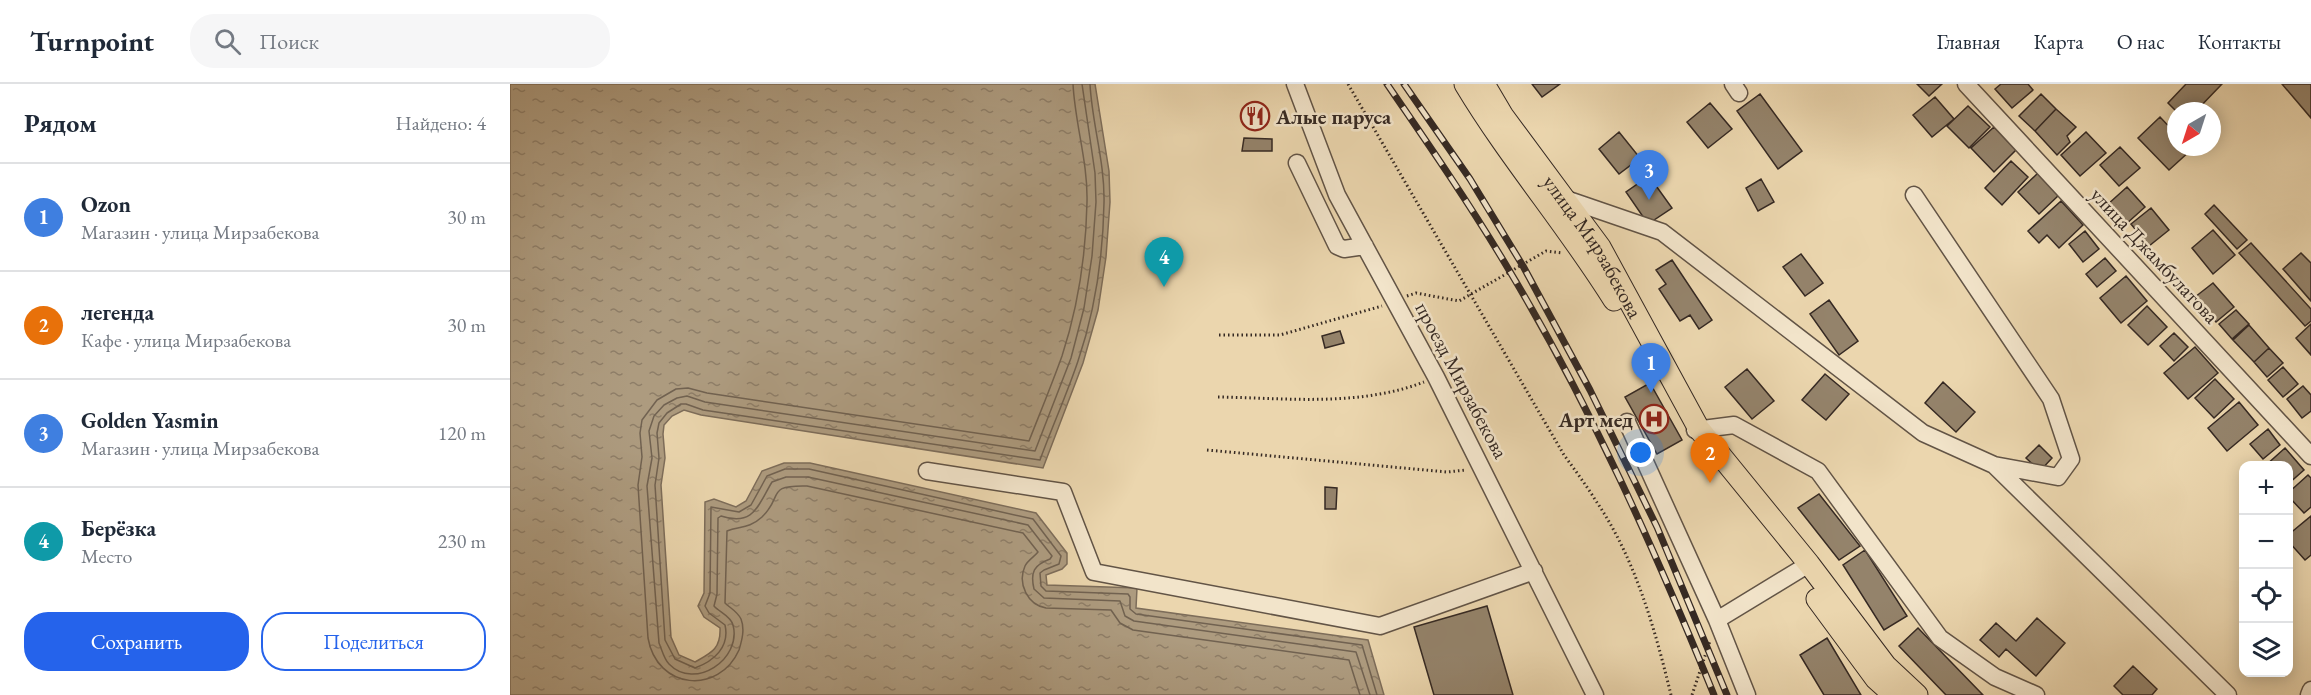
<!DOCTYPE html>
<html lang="ru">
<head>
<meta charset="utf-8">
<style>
	body { margin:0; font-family:"EB Garamond",serif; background:#f6f6f7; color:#1f2937 }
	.controls { position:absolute; right:18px; bottom:18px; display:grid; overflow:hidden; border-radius:12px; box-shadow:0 3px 15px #0003 }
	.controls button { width:54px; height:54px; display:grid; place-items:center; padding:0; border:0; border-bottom:2px solid #e0e1e3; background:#fff; color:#1f2937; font:30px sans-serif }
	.compass { position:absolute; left:1657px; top:18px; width:54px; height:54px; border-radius:50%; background:#fff; box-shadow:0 3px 15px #0003; rotate:219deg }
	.you { position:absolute; left:1131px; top:369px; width:21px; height:21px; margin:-15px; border:4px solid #fff; border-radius:50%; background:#1a73e8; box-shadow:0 0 0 9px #1a73e833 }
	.badge { display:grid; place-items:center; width:39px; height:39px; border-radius:50%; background:#2563eb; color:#fff; font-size:20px; font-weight:700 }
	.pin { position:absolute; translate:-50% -50px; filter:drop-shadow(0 2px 3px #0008) }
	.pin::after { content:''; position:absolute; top:32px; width:21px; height:18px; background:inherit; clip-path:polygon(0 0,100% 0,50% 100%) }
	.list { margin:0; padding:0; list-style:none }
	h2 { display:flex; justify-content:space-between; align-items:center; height:78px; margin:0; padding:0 24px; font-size:26px }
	h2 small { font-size:20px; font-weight:400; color:#747a83 }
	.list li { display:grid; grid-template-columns:39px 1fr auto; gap:18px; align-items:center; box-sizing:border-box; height:108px; padding:0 24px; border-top:2px solid #e0e1e3 }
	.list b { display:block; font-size:22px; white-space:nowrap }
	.list p { margin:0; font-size:20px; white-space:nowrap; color:#747a83 }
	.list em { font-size:20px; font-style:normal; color:#747a83 }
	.actions { display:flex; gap:12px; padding:18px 24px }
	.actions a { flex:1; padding:14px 0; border:2px solid #2563eb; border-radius:24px; text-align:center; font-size:21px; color:#2563eb }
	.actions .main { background:#2563eb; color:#fff }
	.icon { flex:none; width:33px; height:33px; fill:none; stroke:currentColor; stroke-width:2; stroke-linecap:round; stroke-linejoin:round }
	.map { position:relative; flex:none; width:1801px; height:611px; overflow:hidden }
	header { display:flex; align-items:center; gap:36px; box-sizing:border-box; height:84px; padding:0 30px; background:#fff; border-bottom:2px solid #e0e1e3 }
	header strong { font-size:28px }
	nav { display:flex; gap:33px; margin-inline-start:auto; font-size:21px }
	.search { width:420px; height:54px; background:#f6f6f7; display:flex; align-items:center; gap:15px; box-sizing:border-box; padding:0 21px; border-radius:24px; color:#747a83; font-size:22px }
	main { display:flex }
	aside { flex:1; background:#fff }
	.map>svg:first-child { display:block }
	.water { fill:url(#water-ripples); stroke:#7d6d5a; stroke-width:1.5 }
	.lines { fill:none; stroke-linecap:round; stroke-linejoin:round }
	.shore { stroke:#716251; stroke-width:1.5 }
	.building { fill:#94836b; stroke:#352923; stroke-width:1.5 }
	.minor-casing { stroke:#625446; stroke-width:19 }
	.major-casing { stroke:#352923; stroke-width:23 }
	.path { stroke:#352923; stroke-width:3; stroke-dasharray:1.5 3; stroke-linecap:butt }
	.minor { stroke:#f2e4ca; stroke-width:16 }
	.major { stroke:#ebd6ae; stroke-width:21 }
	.rail-casing { stroke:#352923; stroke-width:7 }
	.rail { stroke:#f2e4ca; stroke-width:4.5; stroke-dasharray:14; stroke-linecap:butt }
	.labels { text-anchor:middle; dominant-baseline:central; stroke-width:5; stroke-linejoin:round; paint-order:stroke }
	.poi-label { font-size:21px; font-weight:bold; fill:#352923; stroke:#f2e4ca; text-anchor:start }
	.street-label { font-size:21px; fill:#352923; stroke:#f2e4ca }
</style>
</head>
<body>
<header>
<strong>Turnpoint</strong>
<div class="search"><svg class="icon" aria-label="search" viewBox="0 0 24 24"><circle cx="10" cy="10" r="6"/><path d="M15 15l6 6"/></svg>Поиск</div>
<nav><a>Главная</a><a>Карта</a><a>О нас</a><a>Контакты</a></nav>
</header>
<main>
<aside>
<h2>Рядом<small>Найдено: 4</small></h2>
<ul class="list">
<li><span class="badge" style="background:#3f7fe0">1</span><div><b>Ozon</b><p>Магазин · улица Мирзабекова</p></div><em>30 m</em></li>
<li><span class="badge" style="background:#e8710a">2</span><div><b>легенда</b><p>Кафе · улица Мирзабекова</p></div><em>30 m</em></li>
<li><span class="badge" style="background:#3f7fe0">3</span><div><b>Golden Yasmin</b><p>Магазин · улица Мирзабекова</p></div><em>120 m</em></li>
<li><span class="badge" style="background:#0f9aa8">4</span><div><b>Берёзка</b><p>Место</p></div><em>230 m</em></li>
</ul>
<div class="actions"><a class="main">Сохранить</a><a>Поделиться</a></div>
</aside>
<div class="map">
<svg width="1801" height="611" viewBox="0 0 1801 611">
	<defs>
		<pattern id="water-ripples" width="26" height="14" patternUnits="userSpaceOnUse" patternTransform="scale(1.5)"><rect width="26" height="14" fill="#ad9b7f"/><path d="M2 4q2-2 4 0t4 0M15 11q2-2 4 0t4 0" fill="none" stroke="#8e7e68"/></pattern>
	</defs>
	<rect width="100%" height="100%" fill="#ebd6ae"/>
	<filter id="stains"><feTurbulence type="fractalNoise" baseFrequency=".00333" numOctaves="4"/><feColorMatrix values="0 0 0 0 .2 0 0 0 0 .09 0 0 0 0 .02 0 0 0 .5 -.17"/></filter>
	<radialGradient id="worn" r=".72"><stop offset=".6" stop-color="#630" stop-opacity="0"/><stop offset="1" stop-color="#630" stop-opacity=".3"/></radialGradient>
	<path class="water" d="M0,0H585L599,87L600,118L596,173L588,226L573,279L533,384L191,331L174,326L162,332L154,341L153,350L155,374L151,401L161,553L169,571L185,578C201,569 211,565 210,544L194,533L188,522L194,509L195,418L204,415L226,423L236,417L252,387L274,379H300L526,429L557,469V480L552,485L536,491L537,501L627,504L626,524L858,556L874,611H0Z"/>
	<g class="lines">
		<path class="shore" d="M563,0C565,40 578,78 577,118C576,169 568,223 552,272C542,300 530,329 519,357L197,309L178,304L166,305L147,316L132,336L130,349L132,373L128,401L138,554C147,606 209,611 229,566C232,556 235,545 231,535C227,527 220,524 215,519L217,447C229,442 239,445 252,433C274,412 255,401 297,402L513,449L528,468C524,473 518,476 515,482C507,500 518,521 536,524L601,526L610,539L623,546L839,576L850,611
			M572,0L585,89L586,118L582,172L574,224L561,274L525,367L195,318L177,312L167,314L154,321L144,332L139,347L142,374L137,402L149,559C152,566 154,575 159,580C185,607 232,575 223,541C221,532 209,528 204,522L207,510L208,434L211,432C244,443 248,421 262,398L276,393H298L518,441L542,472L540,475C524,481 520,488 524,505L534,514L610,517L615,532L624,537L846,568L860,611
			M580,0C582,40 595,78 594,119C593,171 585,227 568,277C557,310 542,343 530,376L193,326L176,320H171L157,329L149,339L147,349L149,374L145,401L155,556L165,575L185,584C204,577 220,563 215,541L199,529L195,522L200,509L201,423L229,428L241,421L257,392L275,385H299L523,435L551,472L549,480L534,486L530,489L531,502L536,507L618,510L620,513V525L626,530L852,561L867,611"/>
	</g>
	<path class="building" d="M1022,0H1050L1032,13Z
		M1407,0H1432L1419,12Z
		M1491,0H1518L1523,6L1502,24L1485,5Z
		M1676,0H1712L1686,27H1666L1658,19Z
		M1772,0H1801V34Z
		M1250,10L1292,67L1268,85L1227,27Z
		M1531,10L1546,25L1525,47L1509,32Z
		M1425,13L1444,35L1422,53L1403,31Z
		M1200,19L1222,45L1198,64L1177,38Z
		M1458,22L1480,43L1459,64L1437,42Z
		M1546,25L1566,43L1557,52L1560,58L1547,71L1525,47Z
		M1650,33L1666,50V63H1678L1681,66L1659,86L1628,54Z
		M1484,43L1506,66L1484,88L1461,64Z
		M1109,48L1130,74L1109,90L1089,65Z
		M1576,48L1596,69L1570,92L1551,71Z
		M734,54L762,55V67H732Z
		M1610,63L1630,84L1609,102L1590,81Z
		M1501,77L1518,93L1492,121L1475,104Z
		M1528,89L1549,111L1529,130L1508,108Z
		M1139,92L1162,124L1138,140L1116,108Z
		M1251,95L1264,118L1248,127L1236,104Z
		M1617,103L1635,123L1615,141L1597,121Z
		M1551,117L1573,141L1549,164L1537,151L1529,159L1518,147Z
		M1704,121L1737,156L1727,165L1695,130Z
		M1641,124L1659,146L1639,162L1621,140Z
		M1703,146L1725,171L1703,190L1682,164Z
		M1575,147L1589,165L1573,178L1559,160Z
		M1741,159L1801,225V237L1795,242L1729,169Z
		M1791,169L1801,179V217L1773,185Z
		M1291,170L1313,199L1295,212L1273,183Z
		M1595,174L1606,187L1587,203L1576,190Z
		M1162,176L1202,236L1189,245L1180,231L1170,237L1149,205L1156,200L1146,186Z
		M1616,192L1637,217L1611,239L1590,214Z
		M1703,199L1724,223L1706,238L1685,213Z
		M1319,216L1348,257L1329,271L1300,230Z
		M1637,222L1657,243L1638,261L1618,241Z
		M1726,226L1739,240L1722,255L1709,240Z
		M1801,240V271L1786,254Z
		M1739,241L1759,264L1744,278L1723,256Z
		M830,247L834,259L815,264L812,252Z
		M1664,249L1678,263L1664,277L1650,262Z
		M1685,263L1708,289L1678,315L1654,289Z
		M1759,264L1773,279L1757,293L1744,278Z
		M1773,283L1788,300L1773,313L1758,296Z
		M1237,285L1264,317L1242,335L1215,303Z
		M1315,290L1339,310L1316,336L1292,316Z
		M1705,295L1724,315L1704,334L1685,314Z
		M1433,298L1465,328L1446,348L1415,319Z
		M1140,299L1172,356L1147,370L1115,313Z
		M1793,302L1801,311V327L1792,334L1777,315Z
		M1729,318L1748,341L1717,367L1698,344Z
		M1758,345L1770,361L1753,375L1740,360Z
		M1529,361L1542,374L1530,387L1516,374Z
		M1775,364L1794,386L1778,400V382H1755Z
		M1798,391L1801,394V423L1794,429L1778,412V409Z
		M815,403L827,404L826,425H815Z
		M1309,410L1350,462L1329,476L1288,424Z
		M1801,432V471L1795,476L1778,457V451Z
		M1355,466L1397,532L1374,546L1333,481Z
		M977,522L1003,611H924L904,543Z
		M1527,534L1555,559L1526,592L1496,565L1489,573L1470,556L1486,539L1506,557Z
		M1408,544L1473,611H1436L1389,562Z
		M1317,554L1351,611H1314L1290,571Z
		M1623,582L1647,605L1642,611H1613L1604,602Z"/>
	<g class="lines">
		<g class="minor-casing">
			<path id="minor" d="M785,0L827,111L926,293L1085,611
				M1223,0L1229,9
				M1456,0L1801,372
				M787,79L827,162L834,165L855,162
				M1404,111L1541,315L1561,375L1548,393L1484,381
				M1050,115L1053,114L1152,148L1413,349L1484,381L1718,611
				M1117,338L1207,536L1237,611
				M1185,346L1224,341L1308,387L1430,554L1485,593L1526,611
				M417,387L553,408L584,488L870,542L1024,487
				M1207,536L1299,480
				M1799,611L1801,606"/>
		</g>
		<g class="major-casing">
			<g id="major">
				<path d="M955,0C1000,75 1058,142 1104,216"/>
				<path id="s1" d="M974,0L993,32L1090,163L1189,345L1299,480L1376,582L1407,611"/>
				<path d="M1307,515L1366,595L1384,611"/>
			</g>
		</g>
		<path class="path" d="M838,0L1054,371C1065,386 1076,401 1086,417C1125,474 1145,545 1161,611
			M897,212L906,209L949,217L1036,167L1052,169
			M709,251H770L872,222
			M708,313C776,314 849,323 914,298
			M697,366L937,388L956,386
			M1182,611L1200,557"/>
		<use href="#minor" class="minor"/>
		<use href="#major" class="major"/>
		<g class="rail-casing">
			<path id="rail" d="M877,0C919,61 961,122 999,186C1080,321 1145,466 1204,611
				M894,0L960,95L1013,182L1080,306L1147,443L1217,611"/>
		</g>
		<use href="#rail" class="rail"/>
	</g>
	<defs>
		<g id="restaurant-ring" transform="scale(1.5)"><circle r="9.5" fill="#f2e4ca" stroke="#8f2418" stroke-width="1.5"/><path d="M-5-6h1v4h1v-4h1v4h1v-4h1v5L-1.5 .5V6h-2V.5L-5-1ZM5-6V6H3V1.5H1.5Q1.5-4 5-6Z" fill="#8f2418"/></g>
		<g id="hospital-ring" transform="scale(1.5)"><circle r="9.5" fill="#f2e4ca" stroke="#8f2418" stroke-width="1.5"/><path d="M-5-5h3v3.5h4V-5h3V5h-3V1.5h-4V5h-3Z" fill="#8f2418"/></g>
	</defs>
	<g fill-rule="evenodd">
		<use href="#restaurant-ring" x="745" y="32"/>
		<use href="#hospital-ring" x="1144" y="335"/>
	</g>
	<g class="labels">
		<g class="poi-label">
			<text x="766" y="32">Алые паруса</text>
			<text x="1123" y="335" text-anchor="end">Арт мед</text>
		</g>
		<g class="street-label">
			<text stroke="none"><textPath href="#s1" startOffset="196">улица Мирзабекова</textPath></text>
			<text transform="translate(1645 171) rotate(47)">улица Джамбулатова</text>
			<text transform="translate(952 296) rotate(62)">проезд Мирзабекова</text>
		</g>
	</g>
	<rect width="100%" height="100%" filter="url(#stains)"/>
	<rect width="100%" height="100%" fill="url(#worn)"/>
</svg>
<div class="controls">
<button>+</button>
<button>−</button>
<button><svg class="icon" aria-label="locate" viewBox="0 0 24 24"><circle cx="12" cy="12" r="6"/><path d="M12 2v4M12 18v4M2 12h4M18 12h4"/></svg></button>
<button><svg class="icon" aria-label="layers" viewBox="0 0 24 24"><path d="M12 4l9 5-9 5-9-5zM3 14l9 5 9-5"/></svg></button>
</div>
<svg class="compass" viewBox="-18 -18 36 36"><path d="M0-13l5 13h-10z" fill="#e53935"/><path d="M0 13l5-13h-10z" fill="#747a83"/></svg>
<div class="you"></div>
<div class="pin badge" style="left:1141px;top:309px;background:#3f7fe0">1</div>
<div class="pin badge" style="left:1200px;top:399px;background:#e8710a">2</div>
<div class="pin badge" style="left:1139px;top:116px;background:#3f7fe0">3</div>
<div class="pin badge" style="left:654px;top:203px;background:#0f9aa8">4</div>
</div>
</main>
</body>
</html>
